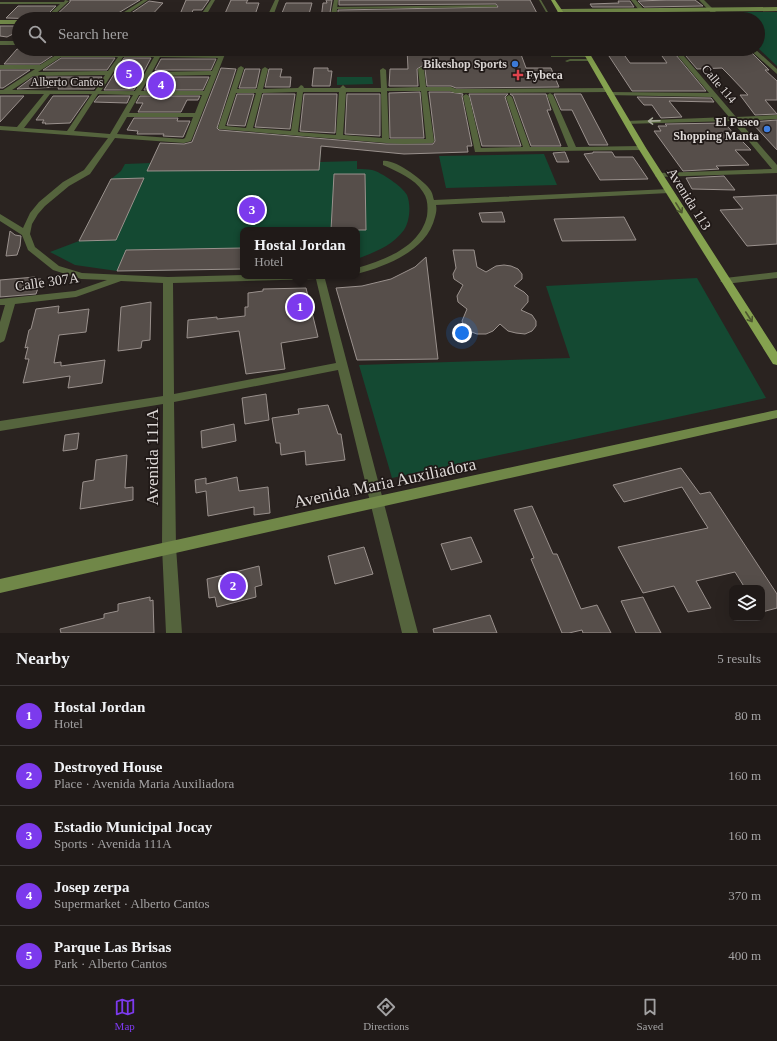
<!DOCTYPE html>
<html lang="en">
<head>
<meta charset="utf-8">
<style>
	body { margin:0; font-family:"Times New Roman",serif; background:#282321; color:#f1f3f6 }
	.controls { position:absolute; right:12px; bottom:12px; display:grid; overflow:hidden; border-radius:8px; box-shadow:0 4px 16px #0002 }
	.controls button { width:36px; height:36px; display:grid; place-items:center; padding:0; border:0; border-bottom:1px solid #3d3837; background:#201a18; color:#f1f3f6; font:20px sans-serif }
	.you { position:absolute; left:462px; top:333px; width:14px; height:14px; margin:-10px; border:3px solid #fff; border-radius:50%; background:#1a73e8; box-shadow:0 0 0 6px #1a73e833 }
	.badge { display:grid; place-items:center; width:26px; height:26px; border-radius:50%; background:#7c3aed; color:#fff; font-size:13px; font-weight:700 }
	.pin { position:absolute; translate:-50% -50%; border:2px solid #fff; box-shadow:0 1px 4px #0006 }
	.popup { position:absolute; left:240px; top:227px; width:120px; height:52px; box-sizing:border-box; display:grid; place-content:center; border-radius:8px; background:#201a18; filter:drop-shadow(0 1px 3px #0005); font-size:13px; white-space:nowrap; color:#a2a1a2 }
	.popup b { font-size:15px; color:#f1f3f6 }
	.popup::after { content:''; position:absolute; left:50%; top:100%; margin-left:-8px; border:8px solid transparent; border-top-color:#201a18 }
	.list { margin:0; padding:0; list-style:none }
	h2 { display:flex; justify-content:space-between; align-items:center; height:52px; margin:0; padding:0 16px; font-size:17px }
	h2 small { font-size:13px; font-weight:400; color:#a2a1a2 }
	.list li { display:grid; grid-template-columns:26px 1fr auto; gap:12px; align-items:center; box-sizing:border-box; height:60px; padding:0 16px; border-top:1px solid #3d3837 }
	.list b { display:block; font-size:15px; white-space:nowrap }
	.list p { margin:0; font-size:13px; white-space:nowrap; color:#a2a1a2 }
	.list em { font-size:13px; font-style:normal; color:#a2a1a2 }
	.icon { flex:none; width:22px; height:22px; fill:none; stroke:currentColor; stroke-width:2; stroke-linecap:round; stroke-linejoin:round }
	.map { position:relative; flex:none; width:777px; height:633px; overflow:hidden }
	.search { position:absolute; background:#201a18; box-shadow:0 4px 16px #0002; left:12px; right:12px; top:12px; height:44px; display:flex; align-items:center; gap:10px; box-sizing:border-box; padding:0 14px; border-radius:22px; color:#a2a1a2; font-size:15px }
	.sheet { height:352px; background:#201a18 }
	nav { display:flex; justify-content:space-around; align-items:center; box-sizing:border-box; height:56px; border-top:1px solid #3d3837; background:#201a18; font-size:11px; color:#a2a1a2 }
	nav a { display:grid; justify-items:center; gap:2px }
	nav .on { color:#7c3aed }
	.map>svg:first-child { display:block }
	.green { fill:#144932 }
	.building { fill:#564e4a; stroke:#9a918d }
	.lines { fill:none; stroke-linecap:round; stroke-linejoin:round }
	.lane { fill:#55643d; fill-rule:evenodd }
	.street { fill:#55643d; fill-rule:evenodd }
	.secondary { fill:#708748; fill-rule:evenodd }
	.primary { fill:#85a24f; fill-rule:evenodd }
	.oneway { stroke:#a8ab9a }
	.oneway2 { stroke:#4d5730 }
	.shop-dot { fill:#3f7fe0; stroke:#201917; stroke-width:1.5 }
	.health-dot { fill:#e0444e; stroke:#201917; stroke-width:1.5 }
	.labels { text-anchor:middle; dominant-baseline:central; stroke-width:3.5; stroke-linejoin:round; paint-order:stroke }
	.far-poi-label { font-size:12px; font-weight:bold; fill:#dfdad8; stroke:#201917; text-anchor:end }
	.far-street-label { font-size:12px; fill:#dfdad8; stroke:#201917 }
	.street-label { font-size:14px; fill:#dfdad8; stroke:#201917 }
	.near-street-label { font-size:17px; fill:#dfdad8; stroke:#201917 }
</style>
</head>
<body>
<div class="map">
<svg width="777" height="633" viewBox="0 0 777 633">
	<rect width="100%" height="100%" fill="#2a2320"/>
	<path class="green" d="M720,12H777V66L758,48V19H727Z
		M337,77H372L373,84L337,85Z
		M321,149L320,162L357,161V169C362,169 368,169 372,170C381,172 403,187 407,195C411,205 410,221 404,230C392,246 375,252 357,259V230H243V269L117,271L75,265L50,252L79,241L111,179L121,171L125,164L151,163L157,151Z
		M544,154L557,185L446,188L439,156Z
		M697,278L766,398L392,478L359,365L570,358L546,286Z"/>
	<path class="building" d="M70,0H140L110,18H53L70,2Z
		M186,0H209L202,10H193L190,19H178Z
		M231,0H248L246,3H259L254,18H223Z
		M326,0H332L329,19H321L323,3H327Z
		M339,0H530L540,19H338V10L498,7L496,4L339,5Z
		M667,0H695L703,6L644,7L638,1Z
		M149,1L163,3L148,19L124,18Z
		M618,1H630L634,7H592L590,4L619,3Z
		M286,3H312L308,18H280Z
		M18,6H56L43,19L6,18Z
		M706,13L705,19L653,18L649,14Z
		M597,14H640L643,18L609,19L607,17H599Z
		M0,26H19V31L7,37L0,36Z
		M17,49H63L40,64H4Z
		M65,49H123L119,52H68Z
		M126,49H188L186,52H128Z
		M407,49H519L526,68H551L559,87L456,88L451,86H427L425,69L422,66L417,69L418,86H389L390,69H408Z
		M620,49L630,63H667L657,49H671L706,91H632L605,50Z
		M680,49H748L769,70H765L777,81V100H765L777,114L755,115L740,95H748L729,75L722,68L697,69Z
		M61,58H115L107,70H43Z
		M124,58H151L134,90H104Z
		M161,59H216L211,70H155Z
		M221,68L236,69L217,128L219,130L386,144H433L435,141L429,92H450L463,94L462,96L472,146H467L468,152L404,154L321,146L319,170L147,171L160,143L184,144L192,142Z
		M314,68H328V71H332L330,86H312Z
		M245,69H260L256,88H239Z
		M269,69H282L280,77H291L290,87H265Z
		M0,70H30L3,88H0Z
		M33,77H102L94,89H58L59,87L17,89Z
		M151,77H209L203,90H144Z
		M420,92L424,138H390L389,93Z
		M237,94H254L245,126L227,125Z
		M263,94H295L290,129L255,127Z
		M304,94H337L335,133L300,131Z
		M347,94H380V136L345,134Z
		M469,94H508L505,97L521,146H482Z
		M510,94H546L551,110H547L561,146H531L513,96Z
		M554,94H581L608,145H589L572,110H561Z
		M0,96H24L0,122Z
		M53,96H89L70,123L45,124L46,123H42L44,120H36Z
		M99,96H130L127,103L94,102Z
		M140,96H200L198,100H187L181,112H138L143,103H136Z
		M637,97L711,98L714,102L669,101L682,117L661,118L652,105H644Z
		M134,118H178L177,121H190L183,137L163,136L164,134H137L138,131L127,130Z
		M777,120V150L751,122Z
		M725,123L737,138H739L751,150H735L749,165L716,166L719,169L683,171L654,131H661L658,126H667L665,124Z
		M565,152L569,162H557L553,153Z
		M593,152H612L615,157H633L648,179L600,180L584,154L593,153Z
		M334,174H365L366,230H331Z
		M724,176L735,190L692,189L686,178Z
		M144,178L116,240L79,241L111,179Z
		M777,195V244L747,246L720,210L743,209L733,197Z
		M502,212L505,222H482L479,213Z
		M624,217L636,240L562,241L554,219Z
		M10,231L15,235L21,236L20,246L17,255L6,256Z
		M243,248V269L117,271L126,250Z
		M453,250H474L477,267L486,272L496,266L504,265L511,266L518,269L522,274V279L514,286L524,292L528,296V302L521,310L532,315L536,321V326L532,331L525,334L516,333L508,331L500,324L493,331L486,334H477L469,331L464,326L462,321L467,309L458,302L457,296L463,285L454,279L453,274L456,268Z
		M426,257L438,359L357,360L336,288L362,286L391,279L415,267Z
		M35,277L34,279H41L36,294L0,297V280Z
		M306,288L318,337L281,343L285,369L246,374L239,331L187,338L188,320L217,317V319L245,316V307H248V293L263,291V289Z
		M151,302L150,340L142,341L141,348L118,351L121,307Z
		M59,306L58,313L89,309L86,332L59,335L54,363L61,362V366L105,360L102,383L68,388L70,376L23,383L29,359H25L28,347L25,348L29,330L31,329L36,309Z
		M266,394L269,420L245,424L242,398Z
		M328,405L338,434H341L345,460L306,465L305,451L281,455L280,443H276L272,418L299,414L298,409Z
		M234,424L236,441L202,448L201,431Z
		M79,433L77,449L63,451L65,435Z
		M127,455L125,488L133,487V500L80,509L83,482L94,480L96,460Z
		M681,468L700,494L710,492L777,594V608L762,612V588H745L735,572L696,581L711,608L688,612L674,586L643,593L618,547L708,528L682,487L624,502L613,485Z
		M237,477L239,491L268,487L270,513L254,515V507L208,516L206,491L196,493L195,480L206,478V484Z
		M532,506L553,554H557L581,609L597,605L611,633H583L582,630L569,633H562L531,559L534,558L514,510Z
		M471,537L482,562L451,570L441,544Z
		M364,547L373,574L335,584L328,556Z
		M259,566L262,585L255,587L256,597L217,607L215,597L209,598L207,579Z
		M150,597V601L153,600L154,633H61L60,629L104,618V614L118,611V604Z
		M643,597L661,633H636L621,601Z
		M490,615L497,633H434L433,629Z"/>
	<g class="lines">
		<path class="lane" d="M539,0H541L552,19H550Z
			M496,5L497,7L335,9L334,8L335,7Z
			M551,55H589L591,56L589,57H551Z
			M570,59H590L592,60L590,61H570L567,62L565,61Z"/>
		<path class="street" d="M65,0L69,1L50,19H44L60,4H0V2H64Z
			M143,0H148L120,19H113Z
			M211,0H215L204,19H198Z
			M275,0H279L272,19H266Z
			M334,0H338L336,19H330Z
			M631,0H636L652,19H646Z
			M699,0H704L723,19H717Z
			M0,41H19V45H0Z
			M221,49H227L191,141L184,143L115,138L90,174L69,186L45,206L38,214L32,224L30,234L35,247L59,266L82,273L168,277L243,275L329,276L325,279L336,321L418,633H402L338,370L174,402L176,547L182,633H166L162,547L163,404L0,431V421L163,396V283L121,281L76,297L15,304L5,339L4,341L0,343V322L5,305H0V299L75,291L107,280L81,279L53,270L28,250L22,235L0,221V214L23,228L30,213L39,202L63,182L84,170L108,138L0,130V126L17,127L44,94H0V90H3L35,69H0V65H40L64,50L67,52L66,53L120,54L124,50L127,52L126,54H219ZM61,57H118L108,71L38,72ZM123,57H154L135,91H101ZM160,57L218,58L212,71L152,72ZM105,75L95,91L12,90L33,76ZM211,75L204,91H141L150,76ZM50,94H92L67,131L24,128ZM98,94L133,95L110,134L74,131ZM139,95H202L195,113H129ZM127,117H193L185,138L183,139L117,134ZM316,279L336,363L174,394L173,283Z
			M672,49H678L736,117L777,115V119L739,121L777,165V173L656,177L655,175L659,173L772,169L732,121L624,124V122L626,121L729,117L712,97L607,95V93L609,92L709,93Z
			M749,49H755L777,69V74Z
			M241,66L244,68L237,89H257L262,69L265,67L268,69L263,89L298,88L301,85L303,86L304,88H340L343,85L346,88H381L380,70L383,68L386,70L387,88L420,87L418,69L421,67L424,69L426,87H451L456,89L608,88L611,90L608,92L455,93L450,91H427L434,141L433,143L404,144L386,143L219,129L218,128L238,68ZM387,91H421L426,139H389ZM297,92L291,131L253,128L262,93ZM303,92H339L336,135L298,132ZM346,92H381L382,138L343,135ZM236,93H256L246,128L225,126Z
			M550,93L553,95L576,147L642,146L646,148L642,150L475,152L463,96L466,94L469,96L481,148L523,147L506,97L509,95L512,97L530,147H568L547,95Z
			M383,161C395,159 425,181 431,191C433,194 433,198 434,200L669,189L673,191L669,193L436,205C437,210 436,213 435,217C427,251 386,266 357,274V268C385,260 420,247 427,216C428,208 428,199 423,192C414,178 398,172 383,165Z
			M777,272V278L725,284L720,281L725,278Z"/>
		<path class="secondary" d="M777,7V11L560,13L557,11L560,9Z
			M0,20H19V24H0Z
			M777,410V418C518,477 259,533 0,593V579C259,521 518,466 777,410Z"/>
		<path class="primary" d="M551,0H555L568,19H562Z
			M581,49H587L646,148L777,352V365L773,364L638,148Z"/>
	</g>
	<defs><path id="oneway-shaft" d="M-6 0H5M1.5-3L5.5 0L1.5 3" fill="none" stroke-width="1.6" stroke-linecap="round" stroke-linejoin="round"/></defs>
	<use class="oneway" href="#oneway-shaft" transform="translate(654 121) rotate(178)"/>
	<g class="oneway2">
		<use href="#oneway-shaft" transform="translate(679 208) rotate(58)"/>
		<use href="#oneway-shaft" transform="translate(749 317) rotate(57)"/>
	</g>
	<g class="shop-dot">
		<circle cx="515" cy="64" r="4"/>
		<circle cx="767" cy="129" r="4"/>
	</g>
	<path class="health-dot" d="M516 69h4v4h4v4h-4v4h-4v-4h-4v-4h4z"/>
	<g class="labels">
		<g class="far-poi-label">
			<text x="507" y="64">Bikeshop Sports</text>
			<text x="526" y="75" text-anchor="start">Fybeca</text>
			<text x="759" y="122">El Paseo<tspan x="759" dy="14">Shopping Manta</tspan></text>
		</g>
		<g class="far-street-label">
			<text x="67" y="82">Alberto Cantos</text>
			<text transform="translate(719 84) rotate(49)">Calle 114</text>
		</g>
		<g class="street-label">
			<text transform="translate(689 199) rotate(58)">Avenida 113</text>
			<text transform="translate(47 282) rotate(-8)">Calle 307A</text>
		</g>
		<g class="near-street-label">
			<text transform="translate(152 457) rotate(-90)">Avenida 111A</text>
			<text transform="translate(385 483) rotate(-12)">Avenida Maria Auxiliadora</text>
		</g>
	</g>
</svg>
<div class="controls">
<button><svg class="icon" aria-label="layers" viewBox="0 0 24 24"><path d="M12 4l9 5-9 5-9-5zM3 14l9 5 9-5"/></svg></button>
</div>
<div class="you"></div>
<div class="pin badge" style="left:300px;top:307px">1</div>
<div class="popup"><b>Hostal Jordan</b>Hotel</div>
<div class="pin badge" style="left:233px;top:586px">2</div>
<div class="pin badge" style="left:252px;top:210px">3</div>
<div class="pin badge" style="left:161px;top:85px">4</div>
<div class="pin badge" style="left:129px;top:74px">5</div>
<div class="search"><svg class="icon" aria-label="search" viewBox="0 0 24 24"><circle cx="10" cy="10" r="6"/><path d="M15 15l6 6"/></svg>Search here</div>
</div>
<section class="sheet">
<h2>Nearby<small>5 results</small></h2>
<ul class="list">
<li><span class="badge">1</span><div><b>Hostal Jordan</b><p>Hotel</p></div><em>80 m</em></li>
<li><span class="badge">2</span><div><b>Destroyed House</b><p>Place · Avenida Maria Auxiliadora</p></div><em>160 m</em></li>
<li><span class="badge">3</span><div><b>Estadio Municipal Jocay</b><p>Sports · Avenida 111A</p></div><em>160 m</em></li>
<li><span class="badge">4</span><div><b>Josep zerpa</b><p>Supermarket · Alberto Cantos</p></div><em>370 m</em></li>
<li><span class="badge">5</span><div><b>Parque Las Brisas</b><p>Park · Alberto Cantos</p></div><em>400 m</em></li>
</ul>
</section>
<nav>
<a class="on"><svg class="icon" aria-label="map" viewBox="0 0 24 24"><path d="M3 6l6-2 6 2 6-2v14l-6 2-6-2-6 2zM9 4v14M15 6v14"/></svg>Map</a>
<a><svg class="icon" aria-label="directions" viewBox="0 0 24 24"><path d="M12 3l9 9-9 9-9-9zM9 14v-3h6M13 9l2 2-2 2"/></svg>Directions</a>
<a><svg class="icon" aria-label="saved" viewBox="0 0 24 24"><path d="M7 4h10v16l-5-4-5 4z"/></svg>Saved</a>
</nav>
</body>
</html>
